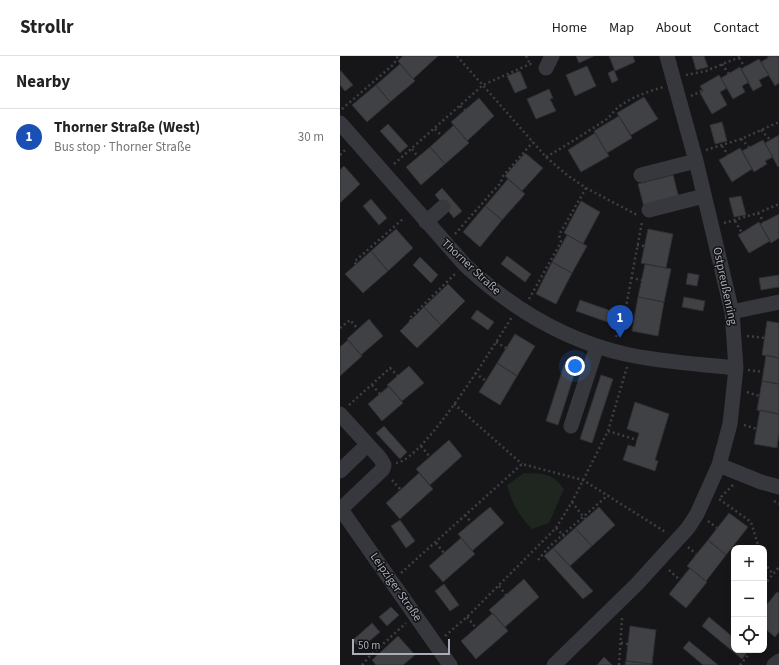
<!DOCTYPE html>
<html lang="en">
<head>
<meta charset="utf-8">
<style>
	body { margin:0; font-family:"Source Sans 3",sans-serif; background:#f2f2f2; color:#222 }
	.controls { position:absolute; right:12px; bottom:12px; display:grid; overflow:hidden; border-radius:8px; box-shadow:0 2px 6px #0003 }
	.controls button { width:36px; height:36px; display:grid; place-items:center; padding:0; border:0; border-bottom:1px solid #e0e0e0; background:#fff; color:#222; font:20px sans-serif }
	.scale { position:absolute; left:12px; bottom:10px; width:98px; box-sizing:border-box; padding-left:4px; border:2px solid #a8adb8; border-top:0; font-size:11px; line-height:14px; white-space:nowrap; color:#a8adb8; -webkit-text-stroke:3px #111113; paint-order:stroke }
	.you { position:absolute; left:235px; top:310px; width:14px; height:14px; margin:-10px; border:3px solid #fff; border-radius:50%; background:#1a73e8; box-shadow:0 0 0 6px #1a73e833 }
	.badge { display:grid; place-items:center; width:26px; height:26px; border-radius:50%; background:#111827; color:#fff; font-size:13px; font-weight:700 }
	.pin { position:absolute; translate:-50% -33px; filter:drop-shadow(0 1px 2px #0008) }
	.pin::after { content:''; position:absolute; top:21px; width:14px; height:12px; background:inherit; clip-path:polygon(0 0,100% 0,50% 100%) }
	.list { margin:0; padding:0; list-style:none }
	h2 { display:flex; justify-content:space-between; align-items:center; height:52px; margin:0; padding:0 16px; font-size:17px }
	h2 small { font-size:13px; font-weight:400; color:#767676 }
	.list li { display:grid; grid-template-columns:26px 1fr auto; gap:12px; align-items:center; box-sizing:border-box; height:56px; padding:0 16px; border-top:1px solid #e0e0e0 }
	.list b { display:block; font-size:15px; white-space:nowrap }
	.list p { margin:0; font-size:13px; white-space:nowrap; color:#767676 }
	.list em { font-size:13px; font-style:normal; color:#767676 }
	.icon { flex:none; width:22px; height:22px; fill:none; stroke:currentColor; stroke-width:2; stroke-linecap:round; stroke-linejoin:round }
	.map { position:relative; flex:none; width:439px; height:609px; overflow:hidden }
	header { display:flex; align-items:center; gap:24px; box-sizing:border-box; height:56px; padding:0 20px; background:#fff; border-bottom:1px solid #e0e0e0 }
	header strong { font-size:19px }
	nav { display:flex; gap:22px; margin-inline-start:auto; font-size:14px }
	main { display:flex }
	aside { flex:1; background:#fff }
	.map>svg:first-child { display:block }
	.green { fill:#1e261f }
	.building { fill:#404145; stroke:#303034 }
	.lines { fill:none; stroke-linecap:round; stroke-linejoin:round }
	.path { stroke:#3d3f44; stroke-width:2.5; stroke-dasharray:2 3; stroke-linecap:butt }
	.minor { stroke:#37383d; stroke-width:15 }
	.labels { text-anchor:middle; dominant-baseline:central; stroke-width:3; stroke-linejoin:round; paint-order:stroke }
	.street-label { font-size:12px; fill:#a8adb8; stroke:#111113 }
</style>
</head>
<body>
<header>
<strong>Strollr</strong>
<nav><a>Home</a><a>Map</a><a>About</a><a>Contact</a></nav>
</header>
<main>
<aside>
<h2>Nearby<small></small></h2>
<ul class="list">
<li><span class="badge" style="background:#1a4fb4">1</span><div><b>Thorner Straße (West)</b><p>Bus stop · Thorner Straße</p></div><em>30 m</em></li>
</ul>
</aside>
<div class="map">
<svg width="439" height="609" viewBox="0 0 439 609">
	<rect width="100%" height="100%" fill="#161618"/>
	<path class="green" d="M184,417C205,418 211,416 224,433L209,467L192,473C179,460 172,447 167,429Z"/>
	<path class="building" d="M63,0H98L73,23L58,5Z
		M236,0H254L239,7Z
		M269,0H293L295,6L275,15Z
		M352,0H364L368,11L356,14Z
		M431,0H439V27L435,30L421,6Z
		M419,3L429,19L419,24L422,30L413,35L401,13Z
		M60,8L75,25L50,46L36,29Z
		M247,10L256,30L235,40L226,19Z
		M400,11L409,26L402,30L405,36L393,43L381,22Z
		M0,14L13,29L5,35L0,29Z
		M274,14L278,24L272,27L268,17Z
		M180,15L187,32L175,37L167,20Z
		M379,19L387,32L380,36L387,49L372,58L360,37L363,35L360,30Z
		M36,29L50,46L27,66L12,49Z
		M209,33L213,42L210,43L216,55L196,63L187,43Z
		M304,41L318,63L291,79L277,57Z
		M139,42L154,60L127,85L111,66Z
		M279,60L292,82L267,97L254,75Z
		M382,66L387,85L375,88L370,69Z
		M48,68L68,90L60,97L40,75Z
		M114,69L129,87L105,108L90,91Z
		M255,77L269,100L241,116L228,94Z
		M439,79V110L438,111L425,87Z
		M423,84L433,101L425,105L427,108L414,116L402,95Z
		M90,91L105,108L81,129L66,111Z
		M400,92L412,113L392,126L379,104Z
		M185,97L203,112L182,135L165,120Z
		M4,110L20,128L0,147V114Z
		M333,119L339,142L304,151L298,128Z
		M168,123L185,138L162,164L145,150Z
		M102,132L122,155L114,162L95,139Z
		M401,140L406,159L394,161L389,142Z
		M31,143L47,162L39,169L23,150Z
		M241,145L260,156L243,188L224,177Z
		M145,150L162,164L140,191L123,176Z
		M439,158V182L431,187L420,168Z
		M419,166L430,185L409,197L398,179Z
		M56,173L73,192L48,215L31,195Z
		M308,173L333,178L326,212L301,207Z
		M227,179L247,190L232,217L212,206Z
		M31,195L48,215L23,237L5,218Z
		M167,200L191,218L185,226L161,208Z
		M80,201L98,219L91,227L73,209Z
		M212,206L232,217L216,248L196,238Z
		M305,208L331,213L324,246L298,241Z
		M348,217L359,219L357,230L346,228Z
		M439,219V231L421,234L419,222Z
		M108,228L125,245L101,269L84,251Z
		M298,241L324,246L318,280L292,275Z
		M344,241L365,245L363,255L342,251Z
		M240,244L280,258L276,269L236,255Z
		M84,251L101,269L77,292L60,275Z
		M137,254L154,266L148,274L131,262Z
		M29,263L43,280L21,299L7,283Z
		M427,265L439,267V302L422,299Z
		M175,278L195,290L177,320L157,307Z
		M8,284L22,300L0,320V291Z
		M426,299L439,302V328L422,325Z
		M157,307L177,320L160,349L139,336Z
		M224,309L236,313L218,369L206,365Z
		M69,310L84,327L62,345L47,329Z
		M261,319L273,323L252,387L240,383Z
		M422,325L439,328V358L417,354Z
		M49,330L63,347L42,365L28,348Z
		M295,346L329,358L315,404L318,405L315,415L283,404L288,389L295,391L299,377L287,373Z
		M420,354L439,358V377L437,392L414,388Z
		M44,370L67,396L60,403L36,377Z
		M109,384L122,400L90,429L76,413Z
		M79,417L93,433L60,463L46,447Z
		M150,451L164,467L132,495L118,478Z
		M259,451L275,469L252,490L235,472Z
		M389,457L408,471L386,499L368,484Z
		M60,464L75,485L66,492L51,470Z
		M235,472L252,490L230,510L213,492Z
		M121,482L135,498L103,526L89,510Z
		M368,484L386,499L366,525L347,510Z
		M213,492L253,535L243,543L204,500Z
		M350,512L367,526L346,552L329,538Z
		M184,523L199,541L165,571L149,554Z
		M104,528L119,549L110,555L95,535Z
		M437,536L439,537V576L435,581L424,572V552Z
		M51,551L59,559L47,570L39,561Z
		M153,557L168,575L136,603L121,585Z
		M369,561L394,582V594H409L402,603L362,570Z
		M32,567L40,576L20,593L13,584Z
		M290,570L316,574L312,608L286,605Z
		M58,580L75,599L63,609H36L32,604Z
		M349,585L378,609H363L343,592Z
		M264,601L272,609H257Z
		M286,605L312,608V609H285Z"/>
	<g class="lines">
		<path class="path" d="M117,0L206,101L227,119L246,132L297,159
			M186,0L190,8
			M428,0L429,1
			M399,2L405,11
			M382,8L389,18
			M346,19L366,15L402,0
			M351,40L363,34
			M120,50L125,54
			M2,53L54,8L58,0
			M95,73L102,80
			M421,74L430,84
			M401,83L409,91
			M382,90L388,99
			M72,93L78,101
			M366,94L401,83L439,66
			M0,99L5,94
			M206,101C227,89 247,76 267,63C270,61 272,57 275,54C288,42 307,36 323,31
			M54,108L143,29L190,8L194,9
			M418,157L424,166
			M395,165L402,177
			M384,167L418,157L439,148
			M115,178L154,134L160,128L163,120L193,86
			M297,189L304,190
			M16,208L14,206L64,162
			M291,222L302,224
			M189,243L221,186L219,179L246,132
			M285,256L295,258
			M71,265L69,263L116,217
			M0,272L10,264L18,273
			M407,280L425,282
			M276,281L285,256L302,166
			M156,286L166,292
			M408,314L423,316
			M135,317L146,325
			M32,329L40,338
			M407,336L419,340
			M114,348L182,408
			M9,349L50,312L58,320
			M404,369L417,373
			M268,375L297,384
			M81,390L90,401
			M56,407C84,404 154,289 172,261
			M52,424L61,434
			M393,429L379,443L411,466L419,492
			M434,445L439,448
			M232,446L245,463
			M125,459L131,466
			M368,465L377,472
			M216,472L225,481
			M96,487L104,497
			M348,491L356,498
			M198,504L210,490L268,439
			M424,507L433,518
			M329,514L340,524
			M61,517L182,408L243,424L327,477
			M424,529L439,511
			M159,530L166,539
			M424,547L426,549
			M127,561L136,572
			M105,580L127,561L216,472L232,446L268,375L287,311
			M281,587L288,588
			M22,609L29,601L66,567
			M279,609L282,562
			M400,609L412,594"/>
		<path class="minor" d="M206,12L212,0
			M0,67L125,209C170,251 224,284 285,298C321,306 359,308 396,312
			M301,119L356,105
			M309,154L364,140
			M86,166L103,151
			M392,256L439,246
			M0,358L40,402L44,409L43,413L1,453
			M231,370L257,290
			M379,409L421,426L439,431
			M0,415L27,389
			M0,452L110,609
			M214,609L297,528L348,472L357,458L379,409L390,368L396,312L392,256L356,105L327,0
			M434,609L439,605"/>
	</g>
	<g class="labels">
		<g class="street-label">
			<text transform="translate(131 211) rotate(43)">Thorner Straße</text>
			<text transform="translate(385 230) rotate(78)">Ostpreußenring</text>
			<text transform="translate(56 531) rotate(55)">Leipziger Straße</text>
		</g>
	</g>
</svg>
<div class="controls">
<button>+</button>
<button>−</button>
<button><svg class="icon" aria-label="locate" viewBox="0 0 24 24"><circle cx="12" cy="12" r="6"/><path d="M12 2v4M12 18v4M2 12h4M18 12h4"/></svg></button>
</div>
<div class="scale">50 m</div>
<div class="you"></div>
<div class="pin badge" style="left:280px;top:282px;background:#1a4fb4">1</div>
</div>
</main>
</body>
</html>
